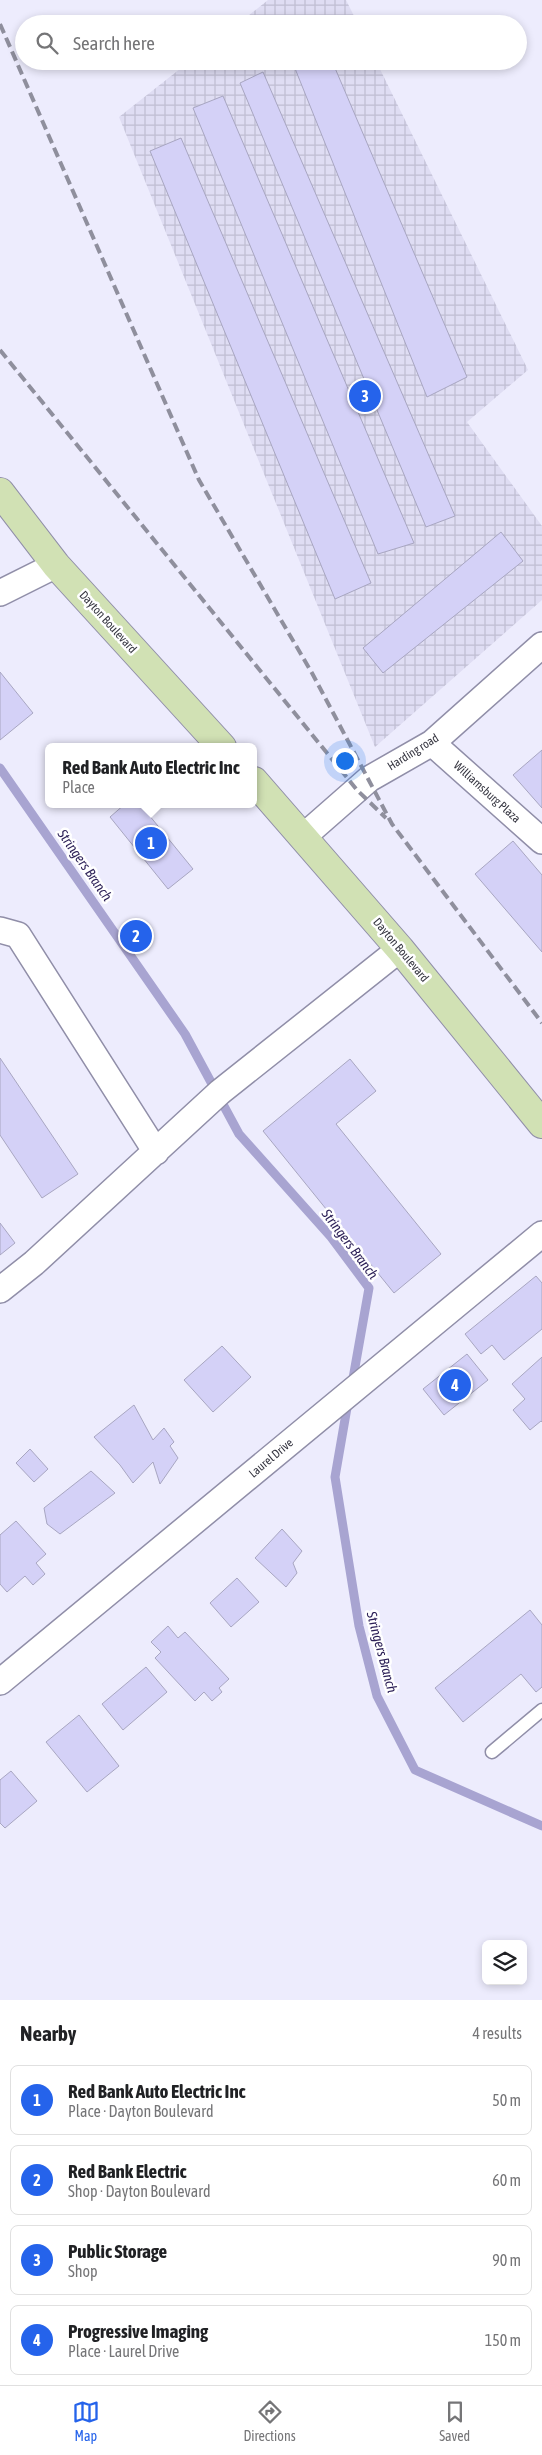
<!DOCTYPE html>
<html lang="en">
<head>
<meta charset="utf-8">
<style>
	body { margin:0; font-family:"Asap Condensed",sans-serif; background:#f2f2f2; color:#202124 }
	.controls { position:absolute; right:15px; bottom:15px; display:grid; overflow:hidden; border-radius:8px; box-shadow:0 2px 8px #0003 }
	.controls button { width:45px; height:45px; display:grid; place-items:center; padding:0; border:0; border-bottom:1px solid #e0e0e0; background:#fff; color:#202124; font:25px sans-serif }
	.you { position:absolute; left:344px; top:760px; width:18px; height:18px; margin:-12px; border:4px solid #fff; border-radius:50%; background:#1a73e8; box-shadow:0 0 0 8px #1a73e833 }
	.badge { display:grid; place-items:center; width:32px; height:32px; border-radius:50%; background:#2563eb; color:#fff; font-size:16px; font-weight:700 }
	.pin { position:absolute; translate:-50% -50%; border:2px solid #fff; box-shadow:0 1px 5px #0006 }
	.popup { position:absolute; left:45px; top:743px; width:212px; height:65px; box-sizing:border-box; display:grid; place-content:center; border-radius:8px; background:#fff; filter:drop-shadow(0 1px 4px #0005); font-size:16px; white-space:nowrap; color:#757577 }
	.popup b { font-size:19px; color:#202124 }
	.popup::after { content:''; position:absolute; left:50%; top:100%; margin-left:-10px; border:10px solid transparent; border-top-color:#fff }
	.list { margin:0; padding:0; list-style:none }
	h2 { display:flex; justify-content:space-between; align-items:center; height:65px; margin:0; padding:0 20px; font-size:21px }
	h2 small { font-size:16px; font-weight:400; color:#757577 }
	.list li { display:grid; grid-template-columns:32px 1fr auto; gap:15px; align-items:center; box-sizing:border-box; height:70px; margin:0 10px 10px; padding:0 10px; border:1px solid #e0e0e0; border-radius:8px }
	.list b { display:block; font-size:19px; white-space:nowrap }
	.list p { margin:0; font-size:16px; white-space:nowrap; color:#757577 }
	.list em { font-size:16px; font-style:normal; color:#757577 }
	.icon { flex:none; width:28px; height:28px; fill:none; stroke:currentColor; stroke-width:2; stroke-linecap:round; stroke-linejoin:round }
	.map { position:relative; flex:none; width:542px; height:2000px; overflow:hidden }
	.search { position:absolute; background:#fff; box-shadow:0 2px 8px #0003; left:15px; right:15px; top:15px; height:55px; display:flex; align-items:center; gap:12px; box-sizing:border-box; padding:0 18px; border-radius:28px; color:#757577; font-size:19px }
	.sheet { height:385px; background:#fff }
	nav { display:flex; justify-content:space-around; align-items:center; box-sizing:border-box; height:70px; border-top:1px solid #e0e0e0; background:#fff; font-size:14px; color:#757577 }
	nav a { display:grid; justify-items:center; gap:2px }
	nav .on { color:#2563eb }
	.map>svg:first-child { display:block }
	.industrial { fill:url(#industrial-grid) }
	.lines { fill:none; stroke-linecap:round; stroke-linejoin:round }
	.stream { stroke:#a8a4d1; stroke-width:9 }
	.building { fill:#d4d1f7; stroke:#a8a6c1 }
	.lane-casing { stroke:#908ea8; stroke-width:15 }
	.street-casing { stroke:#908ea8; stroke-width:28 }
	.secondary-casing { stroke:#908ea8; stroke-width:30 }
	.lane { stroke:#fff; stroke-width:12 }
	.street { stroke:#fff; stroke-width:25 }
	.secondary { stroke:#d1e1b4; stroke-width:28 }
	.rail { stroke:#8f8f9d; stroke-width:4; stroke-dasharray:10 5; stroke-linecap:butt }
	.labels { text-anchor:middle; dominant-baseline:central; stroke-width:5; stroke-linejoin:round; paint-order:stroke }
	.street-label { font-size:12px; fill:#363641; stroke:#fff }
	.water-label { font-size:14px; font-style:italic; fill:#2b1f56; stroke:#fff }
</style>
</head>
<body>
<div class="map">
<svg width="542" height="2000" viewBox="0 0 542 2000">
	<defs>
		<pattern id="industrial-grid" width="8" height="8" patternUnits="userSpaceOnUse" patternTransform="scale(1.25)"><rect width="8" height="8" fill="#dfddf3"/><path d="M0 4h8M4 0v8" fill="none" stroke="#c0bed2"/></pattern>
	</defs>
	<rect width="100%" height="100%" fill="#edecfd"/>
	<path class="industrial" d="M268,0H346L358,24H238Z
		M190,61H376L528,370L467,422L542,526V600L375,747L119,117Z"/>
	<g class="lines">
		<path class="stream" d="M0,768L185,1034L239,1134L331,1237L369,1288L352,1384
			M348,1402L335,1477L359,1626L377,1696L415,1770L542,1826"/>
	</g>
	<path class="building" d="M292,61H332L467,377L427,397Z
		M263,72L455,516L426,527L240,83Z
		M223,96L414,543L378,554L193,108Z
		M181,138L371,583L335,599L150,151Z
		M501,532L523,561L383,673L363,648Z
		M0,672L33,713L0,740Z
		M542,750V808L513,775Z
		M125,804H140L193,869L168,889L110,817Z
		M513,841L542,875V952L475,874Z
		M0,1058L78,1174L42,1198L0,1135Z
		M350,1059L376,1091L336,1124L441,1254L394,1293L263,1131Z
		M0,1223L15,1243L0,1255Z
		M536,1276L542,1283V1329L504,1360L492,1345L481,1354L465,1334Z
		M222,1346L251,1377L213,1412L184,1380Z
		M467,1354L488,1380L444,1415L423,1389Z
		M542,1357V1422L541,1421L530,1430L513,1410L525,1399L512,1384Z
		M134,1405L153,1440L164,1428L174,1442L170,1446L178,1458L160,1484L153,1462L133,1483L120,1465L94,1437Z
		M30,1449L48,1469L34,1482L16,1463Z
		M91,1471L115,1493L60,1534L47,1524L44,1508Z
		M16,1521L46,1554L36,1563L45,1574L33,1585L25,1576L7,1592L0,1584V1535Z
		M282,1529L302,1551L293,1563L297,1573L286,1587L255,1558Z
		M237,1578L259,1602L231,1627L210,1603Z
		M530,1610L542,1625V1687L536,1692L521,1674L463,1722L435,1688Z
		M168,1626L178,1638L185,1632L229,1679L219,1688L222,1692L212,1701L204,1692L195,1701L155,1658L161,1652L151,1642Z
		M146,1667L167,1692L123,1730L102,1704Z
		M79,1715L119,1766L87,1792L46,1742Z
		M11,1771L37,1801L5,1828L0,1823V1780Z"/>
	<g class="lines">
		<g class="lane-casing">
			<path id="lane" d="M492,1752L542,1710"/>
		</g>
		<g class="street-casing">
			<path id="street" d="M0,593L56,565
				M432,743L542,841
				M304,836L369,779L432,743L542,645
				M0,930L18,935L156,1152
				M0,1290L34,1263L220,1092L400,949
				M0,1682L542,1234"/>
		</g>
		<g class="secondary-casing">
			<path id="secondary" d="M0,492L56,565L222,747
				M254,781L400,949L542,1124"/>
		</g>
		<use href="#lane" class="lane"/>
		<use href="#street" class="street"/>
		<use href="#secondary" class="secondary"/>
		<path class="rail" d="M0,24L199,480L312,673L392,824L542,1023
			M0,350L357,790L386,818"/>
	</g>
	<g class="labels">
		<g class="street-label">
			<text transform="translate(108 622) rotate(48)">Dayton Boulevard</text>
			<text transform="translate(413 752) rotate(-32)">Harding road</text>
			<text transform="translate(487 792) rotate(42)">Williamsburg Plaza</text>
			<text transform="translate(401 950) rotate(50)">Dayton Boulevard</text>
			<text transform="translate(271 1458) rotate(-40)">Laurel Drive</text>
		</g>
		<g class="water-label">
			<text transform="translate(85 865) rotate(55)">Stringers Branch</text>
			<text transform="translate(350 1244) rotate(53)">Stringers Branch</text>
			<text transform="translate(382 1652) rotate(75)">Stringers Branch</text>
		</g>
	</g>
</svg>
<div class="controls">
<button><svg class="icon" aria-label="layers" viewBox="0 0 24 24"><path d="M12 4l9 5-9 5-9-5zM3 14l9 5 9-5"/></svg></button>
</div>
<div class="you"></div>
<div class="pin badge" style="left:151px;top:843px">1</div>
<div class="popup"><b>Red Bank Auto Electric Inc</b>Place</div>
<div class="pin badge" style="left:136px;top:936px">2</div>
<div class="pin badge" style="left:365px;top:396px">3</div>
<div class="pin badge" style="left:455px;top:1385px">4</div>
<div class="search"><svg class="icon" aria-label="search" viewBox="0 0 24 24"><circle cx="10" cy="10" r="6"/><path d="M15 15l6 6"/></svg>Search here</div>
</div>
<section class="sheet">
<h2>Nearby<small>4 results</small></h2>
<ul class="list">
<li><span class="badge">1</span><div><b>Red Bank Auto Electric Inc</b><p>Place · Dayton Boulevard</p></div><em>50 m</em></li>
<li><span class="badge">2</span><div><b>Red Bank Electric</b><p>Shop · Dayton Boulevard</p></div><em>60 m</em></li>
<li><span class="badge">3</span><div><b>Public Storage</b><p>Shop</p></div><em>90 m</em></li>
<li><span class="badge">4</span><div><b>Progressive Imaging</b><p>Place · Laurel Drive</p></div><em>150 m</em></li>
</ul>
</section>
<nav>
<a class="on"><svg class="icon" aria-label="map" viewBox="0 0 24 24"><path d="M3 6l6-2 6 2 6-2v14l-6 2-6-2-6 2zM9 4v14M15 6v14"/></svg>Map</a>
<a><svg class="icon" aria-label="directions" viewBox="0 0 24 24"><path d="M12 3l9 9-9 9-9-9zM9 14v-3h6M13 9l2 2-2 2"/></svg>Directions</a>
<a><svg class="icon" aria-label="saved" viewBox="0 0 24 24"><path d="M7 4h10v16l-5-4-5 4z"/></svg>Saved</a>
</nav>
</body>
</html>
